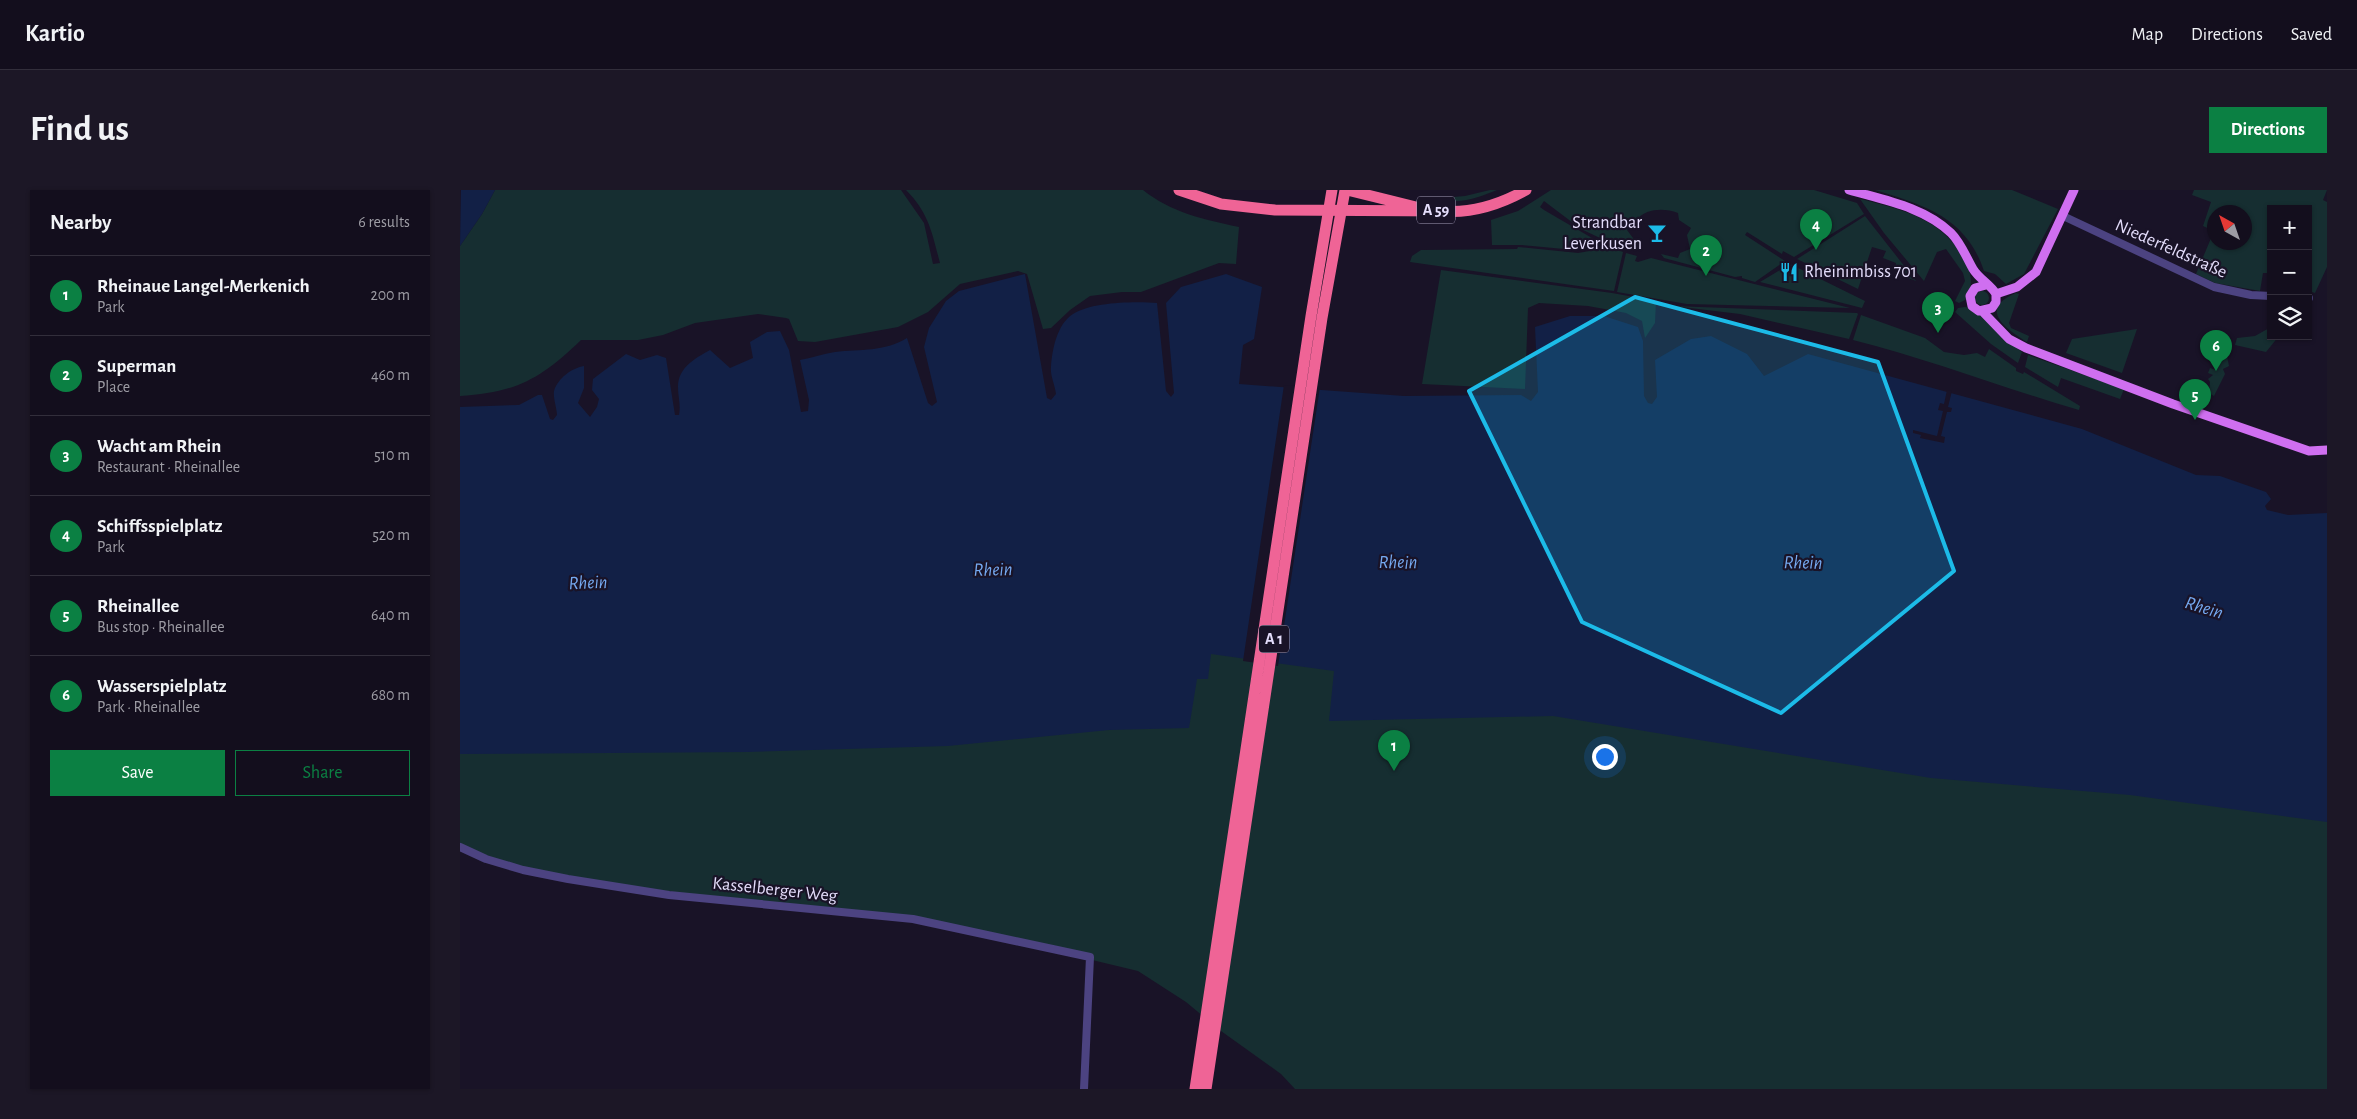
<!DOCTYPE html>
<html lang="en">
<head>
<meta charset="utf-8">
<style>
	body { margin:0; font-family:"Alegreya Sans",sans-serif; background:#1c1726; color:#f1f3f6 }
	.controls { position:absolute; right:15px; top:15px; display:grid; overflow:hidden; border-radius:0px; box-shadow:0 1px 4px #0004 }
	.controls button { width:45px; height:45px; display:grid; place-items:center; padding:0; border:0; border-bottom:1px solid #322e3b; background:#130e1d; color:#f1f3f6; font:25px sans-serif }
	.compass { position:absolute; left:1747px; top:15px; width:45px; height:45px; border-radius:50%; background:#130e1d; box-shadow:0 1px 4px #0004; rotate:320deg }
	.you { position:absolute; left:1144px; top:566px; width:18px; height:18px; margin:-12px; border:4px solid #fff; border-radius:50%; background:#1a73e8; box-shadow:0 0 0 8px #1a73e833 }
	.badge { display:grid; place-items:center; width:32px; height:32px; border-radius:50%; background:#0b8043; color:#fff; font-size:16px; font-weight:700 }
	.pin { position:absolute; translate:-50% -41px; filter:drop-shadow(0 1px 2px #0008) }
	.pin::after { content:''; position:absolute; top:26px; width:18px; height:15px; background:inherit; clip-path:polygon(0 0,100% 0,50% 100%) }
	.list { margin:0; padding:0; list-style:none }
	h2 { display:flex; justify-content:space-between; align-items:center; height:65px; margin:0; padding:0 20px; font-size:21px }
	h2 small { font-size:16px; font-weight:400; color:#9d9ca4 }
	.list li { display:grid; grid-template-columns:32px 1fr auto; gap:15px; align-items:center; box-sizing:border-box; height:80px; padding:0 20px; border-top:1px solid #322e3b }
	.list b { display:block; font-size:19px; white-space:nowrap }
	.list p { margin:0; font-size:16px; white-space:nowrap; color:#9d9ca4 }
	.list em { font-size:16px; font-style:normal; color:#9d9ca4 }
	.actions { display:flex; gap:10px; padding:15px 20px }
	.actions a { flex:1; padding:11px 0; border:1px solid #0b8043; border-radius:0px; text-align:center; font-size:18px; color:#0b8043 }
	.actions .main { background:#0b8043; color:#fff }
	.icon { flex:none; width:28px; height:28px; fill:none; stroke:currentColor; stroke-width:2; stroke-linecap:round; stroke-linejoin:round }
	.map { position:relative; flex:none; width:1867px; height:899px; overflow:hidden; border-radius:0px }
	header { display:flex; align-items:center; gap:30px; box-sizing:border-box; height:70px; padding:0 25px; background:#130e1d; border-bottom:1px solid #322e3b }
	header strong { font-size:24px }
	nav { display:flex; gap:28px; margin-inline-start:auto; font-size:18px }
	.intro { display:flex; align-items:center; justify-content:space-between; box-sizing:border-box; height:120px; padding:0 30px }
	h1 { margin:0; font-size:35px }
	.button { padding:12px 22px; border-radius:0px; background:#0b8043; color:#fff; font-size:18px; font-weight:700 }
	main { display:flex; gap:30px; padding:0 30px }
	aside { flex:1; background:#130e1d; border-radius:0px; box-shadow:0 1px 4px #0004 }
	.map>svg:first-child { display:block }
	.green { fill:#162e31; fill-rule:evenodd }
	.water { fill:#122046 }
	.pier { fill:#191327 }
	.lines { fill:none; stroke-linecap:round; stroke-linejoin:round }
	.minor { stroke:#4c4381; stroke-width:8 }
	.major { stroke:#cf6ff0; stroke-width:9 }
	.highway { stroke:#ef6496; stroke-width:11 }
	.highway-bridge { stroke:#ef6496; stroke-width:11 }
	.marked { fill:#1cbbe8; fill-opacity:0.2; stroke:#1cbbe8; stroke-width:4; stroke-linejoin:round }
	.labels { text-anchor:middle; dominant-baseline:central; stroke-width:4.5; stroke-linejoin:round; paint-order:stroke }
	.shield { fill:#191327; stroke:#a7a0bb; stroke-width:1 }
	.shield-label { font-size:16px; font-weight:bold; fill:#e4ddfb }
	.poi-label { font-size:18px; fill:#e4ddfb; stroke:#191327; text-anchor:end }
	.street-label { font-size:18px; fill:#e4ddfb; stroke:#191327 }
	.water-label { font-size:19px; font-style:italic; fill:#75a9f1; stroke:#191327 }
</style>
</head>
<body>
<header>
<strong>Kartio</strong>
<nav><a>Map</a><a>Directions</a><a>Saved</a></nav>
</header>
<div class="intro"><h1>Find us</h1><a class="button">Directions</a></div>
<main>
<aside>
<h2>Nearby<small>6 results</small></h2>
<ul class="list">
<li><span class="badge">1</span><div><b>Rheinaue Langel-Merkenich</b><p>Park</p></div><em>200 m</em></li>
<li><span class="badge">2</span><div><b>Superman</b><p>Place</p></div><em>460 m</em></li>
<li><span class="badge">3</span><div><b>Wacht am Rhein</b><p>Restaurant · Rheinallee</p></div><em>510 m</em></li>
<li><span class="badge">4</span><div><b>Schiffsspielplatz</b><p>Park</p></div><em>520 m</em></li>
<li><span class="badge">5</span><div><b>Rheinallee</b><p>Bus stop · Rheinallee</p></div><em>640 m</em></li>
<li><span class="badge">6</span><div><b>Wasserspielplatz</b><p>Park · Rheinallee</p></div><em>680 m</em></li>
</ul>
<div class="actions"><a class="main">Save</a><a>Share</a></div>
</aside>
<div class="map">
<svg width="1867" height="899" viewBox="0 0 1867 899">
	<rect width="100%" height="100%" fill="#191327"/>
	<path class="green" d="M35,0H441L464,33L473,74L480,73C472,43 469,23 446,0H683C710,22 745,30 779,37L776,74L759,73L681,102H662L630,106L610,120L591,138L583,139L567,84L558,81L500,94L468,122L438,137L355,152L338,151L329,129L326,128L298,124L235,133L203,145L178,150H121C81,189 55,203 0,206V56L22,24Z
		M1030,0H1037C1022,6 997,16 982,8L1005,6Z
		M1091,0H1354L1397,13L1404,24L1334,67L1323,61L1322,64L1287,42L1285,45L1325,71L1295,92L1282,88V86L1275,87L1204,68L1201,64L1218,68L1220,63L1230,59L1227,45L1231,38L1219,30L1218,23C1204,18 1187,18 1176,30L1170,29L1167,40L1176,52L1161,48L1159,57L1121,39L1084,11L1080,17L1084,20L1144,55L1115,60L1062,55H1032L1031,30L1058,21Z
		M1415,0H1552L1598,19L1564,84L1546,94L1535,84L1524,81C1506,27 1464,15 1415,0Z
		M1734,0H1867L1863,10L1867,12V77L1855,103L1852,102V84H1848V19H1811V83H1803L1800,101L1755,93L1736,84L1754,41L1743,36L1751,12L1732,5ZM1754,22H1784V52H1754Z
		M1400,9C1441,19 1483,29 1504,69C1512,84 1513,93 1507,109L1499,113L1495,111L1505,91L1503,83L1486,59L1477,62L1464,91L1424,43Z
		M1405,26L1456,91L1440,85L1441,80L1435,78L1436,73L1423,68L1426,61L1412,57L1398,99L1337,69Z
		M1058,57L1118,63L1153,57L1163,62L1154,101L950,72L952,66L961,60L1057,59Z
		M1166,63L1177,66L1175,71L1178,72L1191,68L1390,118L1227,114L1157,102Z
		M1330,74L1405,111L1402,118L1300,92Z
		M981,80L1152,103L1196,111L1195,133L1185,148L1182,131L1166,123L1128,116L1079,113L1068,118L1065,199L962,194Z
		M1515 108a7 7 0 1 1 14 0a7 7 0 1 1-14 0Z
		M1556,103L1559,104L1549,133L1551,138L1569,146L1567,152C1546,139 1517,119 1556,103Z
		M1213,116L1397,123L1398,124L1389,149L1280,124Z
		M1505,117C1525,119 1545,150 1562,162L1558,173L1531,154L1495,122L1498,118Z
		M1401,125L1465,148L1484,162L1504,165L1517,163L1525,167L1529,159L1556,178V181L1563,184L1564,182L1620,216L1619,220C1543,198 1469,169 1393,150Z
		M1811,137V146H1819L1806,162L1775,155L1777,148L1795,146Z
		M1677,139L1662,183L1606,163L1612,149Z
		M1759,157L1766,161L1769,176L1763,179L1765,184L1754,206L1749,203L1750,192L1748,189L1753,185L1748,183L1750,178L1756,180Z
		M1568,165L1664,199L1660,209L1601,188L1598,197L1565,177Z
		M0,391L1867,507V899H835L821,884L761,841L726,812L678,781L603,763L452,732L191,699L62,679L0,655Z"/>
	<path class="water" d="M1,0H35L22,24L0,56Z
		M565,84L587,208L591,210L596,204C595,195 590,185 591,177C592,160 597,134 613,124C631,112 675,111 697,113L706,201L711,207L714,203L706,113L721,97L766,84L802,97L794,149L783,155L779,194L944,206L1061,205L1071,211L1078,202L1075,137L1110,126H1144L1178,137L1183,151L1184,206L1188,213L1192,214L1197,207L1195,170L1231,149L1251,146L1287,164L1304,186L1348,164L1622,239L1736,285L1760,286L1806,302L1811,309L1805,316L1807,320L1828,325L1867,323V632L1670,605L1471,588L1093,526L869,531L874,481L751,464L748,489H737L729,538L649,540L488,556L287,562L0,564V217L59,215L78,205H82L90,229L93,230L97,225C97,219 93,208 94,201C98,188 112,178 124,176V198L118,213L130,227L137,217L139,209L132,200L133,189L166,164L180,170L197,165L206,168L215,225H219C221,215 218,207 218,197C218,177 236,168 250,160L270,178L293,168L290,152L307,142L320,141L329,160L341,222L348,221L349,210L340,170C351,168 363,164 375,162C401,159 424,162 447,148L468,213L472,216L477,212L464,157L469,138L486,111L499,101Z"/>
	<path class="pier" d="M824,195L860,197L818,476L783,471Z
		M1487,200L1492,201L1488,217L1492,218L1491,222H1487L1481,246L1485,247L1484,253L1460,248L1461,245L1453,243V240L1477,246L1483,221L1478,220L1480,213L1484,214Z"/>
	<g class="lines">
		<path class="minor" d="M1603,26L1754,97L1791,105L1811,106
			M1848,108H1849
			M0,657L26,669L63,680L108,689L209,705L453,729L630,767L624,899"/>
		<path class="major" d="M1389,0C1424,10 1464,17 1491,43C1501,53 1506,67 1513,79C1519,89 1531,95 1536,104V112L1532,118L1519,121L1512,116L1510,106L1515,98L1526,95
			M1536,104L1557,97L1576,82L1614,0
			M1523,122L1549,149L1566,158L1713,214L1849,261L1867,260"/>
		<path class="highway" d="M719,0L761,14L815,20L988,21
			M887,0L956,17
			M981,21C1012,24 1039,15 1066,0"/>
		<path class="highway-bridge" d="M735,899L851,126L872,0
			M746,899L862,128L885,0"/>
	</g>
	<path class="marked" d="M1175,107L1418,172L1494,381L1321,523L1122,432L1009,201Z"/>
	<defs>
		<g id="bar-bare" transform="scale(1.5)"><path d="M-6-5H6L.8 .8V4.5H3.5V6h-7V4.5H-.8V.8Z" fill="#1cbbe8" stroke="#191327" stroke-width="2.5" paint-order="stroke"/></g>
		<g id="restaurant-bare" transform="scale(1.5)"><path d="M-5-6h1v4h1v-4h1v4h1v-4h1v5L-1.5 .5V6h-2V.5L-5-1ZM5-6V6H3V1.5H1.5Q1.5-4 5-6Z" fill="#1cbbe8" stroke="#191327" stroke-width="2.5" paint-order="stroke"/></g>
	</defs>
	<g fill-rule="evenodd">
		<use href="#bar-bare" x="1197" y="43"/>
		<use href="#restaurant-bare" x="1329" y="82"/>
	</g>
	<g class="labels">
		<g class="shield">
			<rect x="957" y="6.5" width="38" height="27" rx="4"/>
			<rect x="799" y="435.5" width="30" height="27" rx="4"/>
		</g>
		<g class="shield-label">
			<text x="976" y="20">A 59</text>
			<text x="814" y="449">A 1</text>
		</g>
		<g class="poi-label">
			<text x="1182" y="33">Strandbar<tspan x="1182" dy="21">Leverkusen</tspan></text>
			<text x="1344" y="82" text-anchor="start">Rheinimbiss 701</text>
		</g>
		<g class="street-label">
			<text transform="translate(1711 59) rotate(24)">Niederfeldstraße</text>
			<text transform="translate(315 700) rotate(6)">Kasselberger Weg</text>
		</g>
		<g class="water-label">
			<text x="938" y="372">Rhein</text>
			<text transform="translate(1343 373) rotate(1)">Rhein</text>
			<text transform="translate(533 380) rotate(-1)">Rhein</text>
			<text transform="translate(128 393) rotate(-2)">Rhein</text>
			<text transform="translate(1744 418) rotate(17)">Rhein</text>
		</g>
	</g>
</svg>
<div class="controls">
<button>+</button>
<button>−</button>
<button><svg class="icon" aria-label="layers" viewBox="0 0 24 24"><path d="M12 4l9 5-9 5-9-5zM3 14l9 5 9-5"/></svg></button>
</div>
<svg class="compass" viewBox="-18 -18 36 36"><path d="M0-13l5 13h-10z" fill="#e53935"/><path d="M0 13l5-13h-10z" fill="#9d9ca4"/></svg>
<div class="you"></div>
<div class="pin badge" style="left:934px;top:581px">1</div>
<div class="pin badge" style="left:1246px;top:86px">2</div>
<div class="pin badge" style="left:1478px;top:143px">3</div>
<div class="pin badge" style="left:1356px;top:60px">4</div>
<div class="pin badge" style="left:1735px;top:230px">5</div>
<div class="pin badge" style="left:1756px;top:181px">6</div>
</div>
</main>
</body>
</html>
